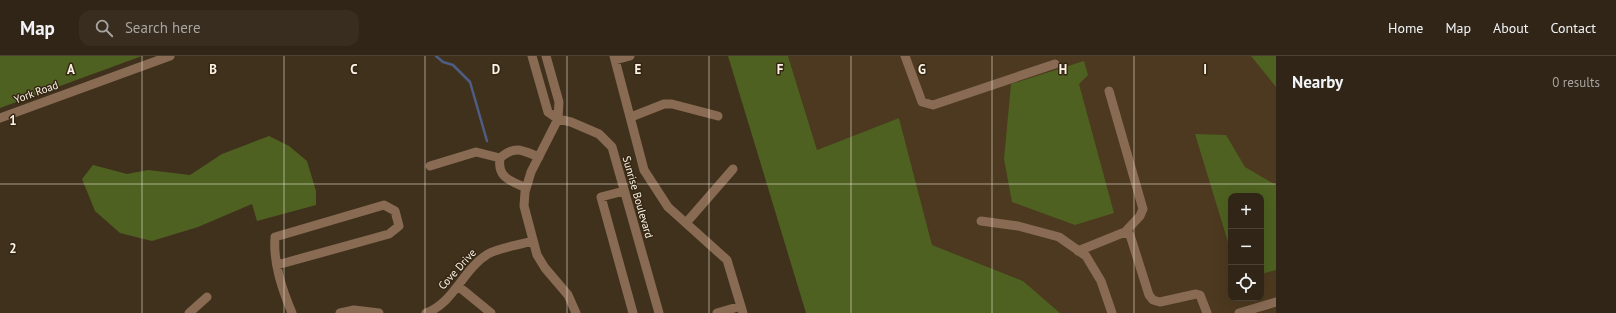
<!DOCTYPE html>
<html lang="en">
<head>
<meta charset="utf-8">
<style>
	body { margin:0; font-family:"PT Sans",sans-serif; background:#382d1f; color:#f1f3f6 }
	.controls { position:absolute; right:12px; bottom:12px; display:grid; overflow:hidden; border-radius:8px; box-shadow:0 4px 16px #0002 }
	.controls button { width:36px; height:36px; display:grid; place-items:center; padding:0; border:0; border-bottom:1px solid #4b4235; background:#302516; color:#f1f3f6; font:20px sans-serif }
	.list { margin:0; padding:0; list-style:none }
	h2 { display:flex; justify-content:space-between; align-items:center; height:52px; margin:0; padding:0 16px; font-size:17px }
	h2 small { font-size:13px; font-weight:400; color:#a8a5a1 }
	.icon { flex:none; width:22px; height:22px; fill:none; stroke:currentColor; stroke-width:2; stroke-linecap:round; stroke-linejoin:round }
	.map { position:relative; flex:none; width:1276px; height:257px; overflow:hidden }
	header { display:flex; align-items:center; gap:24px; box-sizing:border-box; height:56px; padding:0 20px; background:#302516; border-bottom:1px solid #4b4235 }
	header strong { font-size:19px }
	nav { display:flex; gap:22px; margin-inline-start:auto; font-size:14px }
	.search { width:280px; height:36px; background:#382d1f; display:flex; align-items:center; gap:10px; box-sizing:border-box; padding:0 14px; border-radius:12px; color:#a8a5a1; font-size:15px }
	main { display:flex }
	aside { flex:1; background:#302516 }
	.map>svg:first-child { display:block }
	.built { fill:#4c391f; fill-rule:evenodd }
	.green { fill:#4e6120 }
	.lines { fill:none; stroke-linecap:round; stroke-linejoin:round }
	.stream { stroke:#4e5d84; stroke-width:2.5 }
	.minor { stroke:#896b54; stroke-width:9 }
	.grid { fill:none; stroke:#fcf3e6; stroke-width:1; stroke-opacity:0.55 }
	.labels { text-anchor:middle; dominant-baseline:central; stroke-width:3; stroke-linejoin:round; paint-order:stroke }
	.street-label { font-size:11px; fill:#fcf3e6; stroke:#352713 }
	.grid-label { font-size:13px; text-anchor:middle; font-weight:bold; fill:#fcf3e6; stroke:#352713; stroke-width:3; stroke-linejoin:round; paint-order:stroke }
</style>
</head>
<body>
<header>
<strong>Map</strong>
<div class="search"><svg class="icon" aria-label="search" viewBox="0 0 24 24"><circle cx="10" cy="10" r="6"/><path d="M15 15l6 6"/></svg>Search here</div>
<nav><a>Home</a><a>Map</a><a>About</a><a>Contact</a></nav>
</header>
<main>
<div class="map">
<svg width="1276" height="257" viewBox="0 0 1276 257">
	<rect width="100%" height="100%" fill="#40311d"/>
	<path class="built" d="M788,0H1276V257H1060L1023,225L932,189L899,62L817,94ZM1231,140H1261V242H1231Z"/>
	<path class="green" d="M0,0H142L0,52Z
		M728,0H788L817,94L899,62L932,189L1023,225L1060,257H806Z
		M1251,0H1276V31Z
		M1084,5L1088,19L1079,28L1114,157L1075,169L1012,146L1004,103L1011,28Z
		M1195,78L1226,79L1245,111L1276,129V214L1261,218V140H1231V196Z
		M269,80L289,90L307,105L316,135V149L257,165L252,148L198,171L152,185L120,177L95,155L82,123L93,109L127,118L148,114L190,119L222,98Z"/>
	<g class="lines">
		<path class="stream" d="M436,0L443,6L453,9L470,26L487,85"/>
		<path class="minor" d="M532,0L548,56L558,63L571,66L599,78L612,91L659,257
			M546,0L559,46L558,63L531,116L525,136L524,150L537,199L545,212L568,239L576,257
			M614,0L644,114L668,151L727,204L743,257
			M905,0L922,46L933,49L1055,8
			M615,4L630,0
			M1109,35L1143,153L1140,160L1125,176
			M631,61L664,48H672L718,60
			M0,62L170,0
			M430,110L476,96L500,102
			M526,132C511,125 497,122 500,102C515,89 522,94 539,101
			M624,135L601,141L633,257
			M981,165L1018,170L1059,181L1086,200L1101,225L1112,257
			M686,167L733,113
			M1078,195L1125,176L1130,179L1149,239L1153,244L1160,246L1196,238L1200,239L1207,257
			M277,209L389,178L399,170L395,155L384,149L275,181C273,207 282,233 292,257
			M458,230L491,257
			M189,257L207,241
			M340,257L354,254L379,257
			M426,257C454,247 463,213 488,198C498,192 520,189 532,185
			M717,257L741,250
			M1239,257L1276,246"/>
	</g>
	<path class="grid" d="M142,0V257M284,0V257M425,0V257M567,0V257M709,0V257M851,0V257M992,0V257M1134,0V257M0,128H1276"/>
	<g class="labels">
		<g class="street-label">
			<text transform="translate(36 36) rotate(-20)">York Road</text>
			<text transform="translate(638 141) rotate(74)">Sunrise Boulevard</text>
			<text transform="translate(457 213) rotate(-48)">Cove Drive</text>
		</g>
	</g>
	<g class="grid-label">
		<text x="71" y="18">A</text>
		<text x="213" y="18">B</text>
		<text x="354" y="18">C</text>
		<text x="496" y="18">D</text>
		<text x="638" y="18">E</text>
		<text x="780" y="18">F</text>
		<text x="922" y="18">G</text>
		<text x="1063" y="18">H</text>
		<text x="1205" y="18">I</text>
		<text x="13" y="69">1</text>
		<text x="13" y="197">2</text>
	</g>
</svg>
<div class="controls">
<button>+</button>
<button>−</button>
<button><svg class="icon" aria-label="locate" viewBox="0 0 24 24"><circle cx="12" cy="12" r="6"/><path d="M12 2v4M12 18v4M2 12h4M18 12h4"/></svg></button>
</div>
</div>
<aside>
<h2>Nearby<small>0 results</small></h2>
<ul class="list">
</ul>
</aside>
</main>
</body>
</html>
